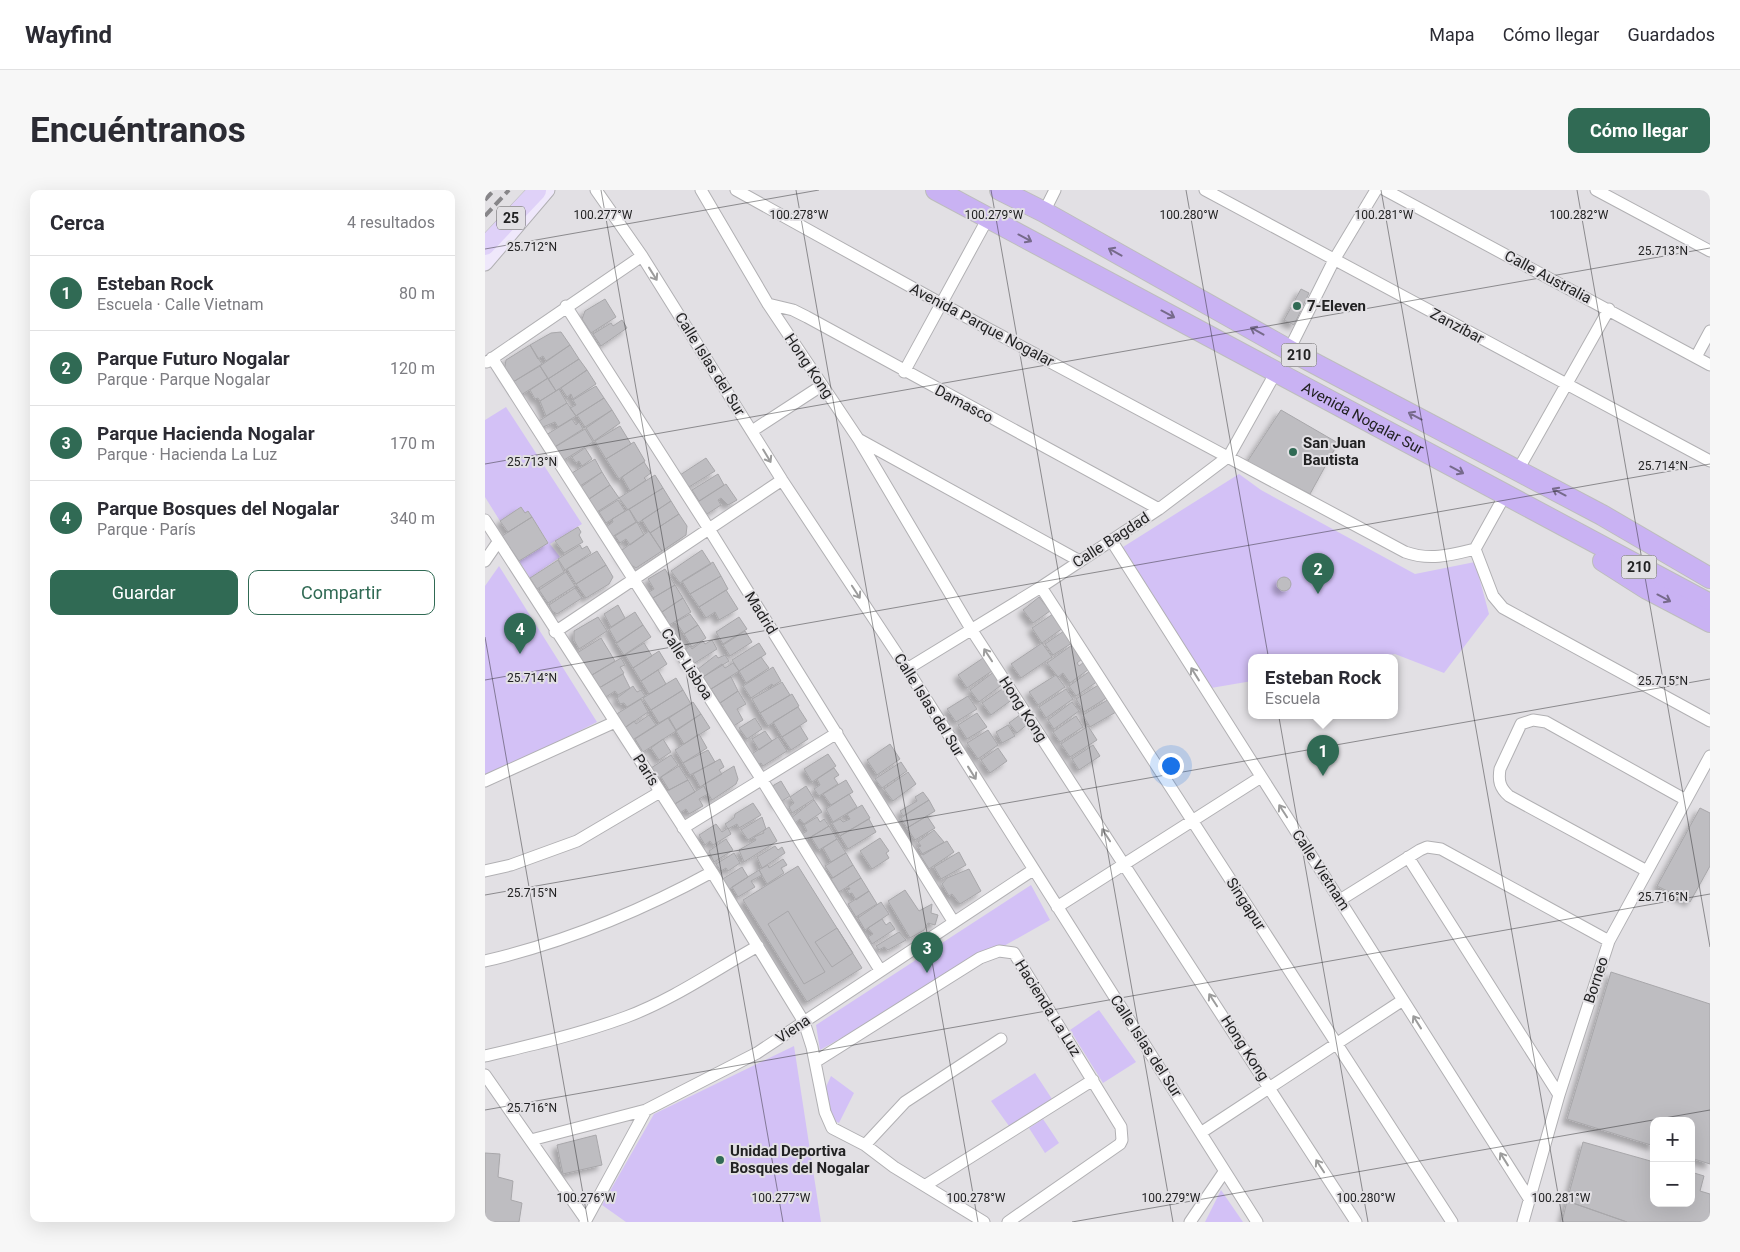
<!DOCTYPE html>
<html lang="es">
<head>
<meta charset="utf-8">
<style>
	body { margin:0; font-family:Roboto,sans-serif; background:#f7f7f7; color:#2b2b33 }
	.controls { position:absolute; right:15px; bottom:15px; display:grid; overflow:hidden; border-radius:10px; box-shadow:0 5px 20px #0002 }
	.controls button { width:45px; height:45px; display:grid; place-items:center; padding:0; border:0; border-bottom:1px solid #e1e1e2; background:#fff; color:#2b2b33; font:25px sans-serif }
	.you { position:absolute; left:685px; top:575px; width:18px; height:18px; margin:-12px; border:4px solid #fff; border-radius:50%; background:#1a73e8; box-shadow:0 0 0 8px #1a73e833 }
	.badge { display:grid; place-items:center; width:32px; height:32px; border-radius:50%; background:#306a54; color:#fff; font-size:16px; font-weight:700 }
	.pin { position:absolute; translate:-50% -41px; filter:drop-shadow(0 1px 2px #0008) }
	.pin::after { content:''; position:absolute; top:26px; width:18px; height:15px; background:inherit; clip-path:polygon(0 0,100% 0,50% 100%) }
	.popup { position:absolute; left:763px; top:464px; width:150px; height:65px; box-sizing:border-box; display:grid; place-content:center; border-radius:10px; background:#fff; filter:drop-shadow(0 1px 4px #0005); font-size:16px; white-space:nowrap; color:#7c7c81 }
	.popup b { font-size:19px; color:#2b2b33 }
	.popup::after { content:''; position:absolute; left:50%; top:100%; margin-left:-10px; border:10px solid transparent; border-top-color:#fff }
	.list { margin:0; padding:0; list-style:none }
	h2 { display:flex; justify-content:space-between; align-items:center; height:65px; margin:0; padding:0 20px; font-size:21px }
	h2 small { font-size:16px; font-weight:400; color:#7c7c81 }
	.list li { display:grid; grid-template-columns:32px 1fr auto; gap:15px; align-items:center; box-sizing:border-box; height:75px; padding:0 20px; border-top:1px solid #e1e1e2 }
	.list b { display:block; font-size:19px; white-space:nowrap }
	.list p { margin:0; font-size:16px; white-space:nowrap; color:#7c7c81 }
	.list em { font-size:16px; font-style:normal; color:#7c7c81 }
	.actions { display:flex; gap:10px; padding:15px 20px }
	.actions a { flex:1; padding:11px 0; border:1px solid #306a54; border-radius:10px; text-align:center; font-size:18px; color:#306a54 }
	.actions .main { background:#306a54; color:#fff }
	.map { position:relative; flex:none; width:1225px; height:1032px; overflow:hidden; border-radius:10px }
	header { display:flex; align-items:center; gap:30px; box-sizing:border-box; height:70px; padding:0 25px; background:#fff; border-bottom:1px solid #e1e1e2 }
	header strong { font-size:24px }
	nav { display:flex; gap:28px; margin-inline-start:auto; font-size:18px }
	.intro { display:flex; align-items:center; justify-content:space-between; box-sizing:border-box; height:120px; padding:0 30px }
	h1 { margin:0; font-size:35px }
	.button { padding:12px 22px; border-radius:10px; background:#306a54; color:#fff; font-size:18px; font-weight:700 }
	main { display:flex; gap:30px; padding:0 30px }
	aside { flex:1; background:#fff; border-radius:10px; box-shadow:0 5px 20px #0002 }
	.map>svg:first-child { display:block }
	.green { fill:#d3c1f6 }
	.building { fill:#bebdc1; stroke:#a8a7aa; filter:url(#shadow) }
	.lines { fill:none; stroke-linecap:round; stroke-linejoin:round }
	.street-casing { stroke:#b1b0b3; stroke-width:13 }
	.secondary-casing { stroke:#b1b0b3; stroke-width:17 }
	.primary-casing { stroke:#bdbdbd; stroke-width:19 }
	.highway-casing { stroke:#bdbdbd; stroke-width:22 }
	.street { stroke:#fff; stroke-width:11 }
	.secondary { stroke:#efe8fb; stroke-width:15 }
	.primary { stroke:#dfd1f8; stroke-width:18 }
	.highway { stroke:#c9b2f3; stroke-width:20 }
	.rail { stroke:#878689; stroke-width:4; stroke-dasharray:10 5; stroke-linecap:butt }
	.oneway { stroke:#766a8b }
	.oneway2 { stroke:#9c9c9c }
	.ticks { fill:none; stroke:#222223; stroke-width:1; stroke-opacity:0.45 }
	.poi-dot { fill:#306a54; stroke:#e2e0e4; stroke-width:2 }
	.labels { text-anchor:middle; dominant-baseline:central; stroke-width:4; stroke-linejoin:round; paint-order:stroke }
	.shield { fill:#e2e0e4; stroke:#5c5b5d; stroke-width:1 }
	.shield-label { font-size:14px; font-weight:bold; fill:#222223 }
	.street-label { font-size:15px; fill:#222223; stroke:#e2e0e4 }
	.poi-label { font-size:15px; font-weight:bold; fill:#222223; stroke:#e2e0e4; text-anchor:start }
	.ticks-label { font-size:12px; text-anchor:middle; fill:#222223; stroke:#e2e0e4; stroke-width:4; stroke-linejoin:round; paint-order:stroke }
</style>
</head>
<body>
<header>
<strong>Wayfind</strong>
<nav><a>Mapa</a><a>Cómo llegar</a><a>Guardados</a></nav>
</header>
<div class="intro"><h1>Encuéntranos</h1><a class="button">Cómo llegar</a></div>
<main>
<aside>
<h2>Cerca<small>4 resultados</small></h2>
<ul class="list">
<li><span class="badge">1</span><div><b>Esteban Rock</b><p>Escuela · Calle Vietnam</p></div><em>80 m</em></li>
<li><span class="badge">2</span><div><b>Parque Futuro Nogalar</b><p>Parque · Parque Nogalar</p></div><em>120 m</em></li>
<li><span class="badge">3</span><div><b>Parque Hacienda Nogalar</b><p>Parque · Hacienda La Luz</p></div><em>170 m</em></li>
<li><span class="badge">4</span><div><b>Parque Bosques del Nogalar</b><p>Parque · París</p></div><em>340 m</em></li>
</ul>
<div class="actions"><a class="main">Guardar</a><a>Compartir</a></div>
</aside>
<div class="map">
<svg width="1225" height="1032" viewBox="0 0 1225 1032">
	<defs>
		<filter id="shadow"><feDropShadow dx="-4.5" dy="4.5" stdDeviation="2.5" flood-color="#0004"/></filter>
	</defs>
	<rect width="100%" height="100%" fill="#e2e0e4"/>
	<path class="green" d="M21,217L97,334L65,354L75,367L45,388L34,371L63,352L43,321L40,323L36,317L15,331L0,307V230Z
		M754,284L776,300L930,384L990,372L1004,424L959,483L910,464L891,467H767V491L726,498L638,357Z
		M14,376L112,532L13,582L0,585V396Z
		M546,695L565,730L335,860L331,835Z
		M614,820L651,872L618,893L585,840Z
		M309,856L336,1032H141L117,1015L169,924Z
		M550,883L567,909L524,936L506,911Z
		M346,886L369,903L354,933L344,928L340,899Z
		M558,929L574,953L560,963L544,938Z
		M736,1000L758,1032H720Z"/>
	<path class="building" d="M816,99L824,103L809,135L799,130Z
		M120,109L131,127L106,143L97,129L100,121Z
		M137,130L142,138L116,156L108,144L126,133L128,136Z
		M76,142L85,155L61,171L58,166L53,169L45,155L66,143Z
		M45,155L57,174L28,192L19,181L21,170Z
		M85,155L94,169L63,189L55,176Z
		M94,169L102,180L71,201L63,189Z
		M55,176L63,188L36,205L28,192Z
		M102,180L111,194L88,209L86,204L82,207L76,198Z
		M63,188L71,201L55,211L53,208L50,209L45,200Z
		M111,196L119,208L91,226L85,218L91,215L88,210Z
		M74,199L82,213L61,226L55,211Z
		M119,208L127,220L100,237L92,225Z
		M82,213L91,226L73,237L70,232L58,237L54,231Z
		M127,220L135,233L109,251L101,238Z
		M796,220L853,253L825,304L762,272Z
		M87,229L91,235L94,232L98,239L68,258L61,245Z
		M135,236L146,254L121,269L110,251Z
		M100,239L108,252L79,270L70,257Z
		M149,252L160,271L134,289L121,269Z
		M100,258L107,269L97,276L94,271L91,273L87,267Z
		M221,268L230,281L204,297L195,285Z
		M110,269L117,282L95,296L87,283Z
		M159,272L166,283L159,288L161,290L145,301L137,287Z
		M117,282L125,295L104,309L96,297Z
		M233,284L239,295L214,311L207,300Z
		M170,285L178,298L143,320L134,308Z
		M241,294L252,310L243,315L236,308L233,310L236,315L222,324L213,312Z
		M125,295L134,308L112,322L104,309Z
		M178,298L186,311L153,333L144,319Z
		M133,310L140,321L121,333L114,322Z
		M186,311L194,324L165,343L157,330Z
		M36,317L40,323L43,321L47,327L23,342L15,331Z
		M144,319L151,332L127,347L121,337L128,332L127,329Z
		M194,324L202,336L201,345L177,361L165,343Z
		M47,327L63,353L34,371L17,346Z
		M152,332L159,345L145,355L141,349L135,353L130,346Z
		M93,337L96,342L94,345L98,352L79,363L70,351Z
		M164,341L177,361L151,378L140,371L134,362Z
		M95,355L97,359L102,356L106,363L80,380L73,369Z
		M217,360L226,374L195,393L186,381Z
		M112,361L121,375L91,394L82,379Z
		M73,370L79,382L52,399L45,388Z
		M228,372L236,386L205,404L197,391Z
		M121,375L128,387L124,394L101,408L91,394Z
		M180,379L190,395L168,408L164,402L169,399L163,389Z
		M81,382L90,396L63,413L54,400Z
		M236,386L243,399L214,417L205,404Z
		M792 394a7 7 0 1 1 14 0a7 7 0 1 1-14 0Z
		M190,395L198,408L177,422L168,408Z
		M90,398L97,408L72,424L67,421L64,415Z
		M241,400L253,419L234,430L230,422L221,428L214,417Z
		M554,407L565,421L548,433L538,420Z
		M198,408L206,422L181,437L177,431L181,428L177,422Z
		M133,415L140,428L126,437L119,424Z
		M150,422L158,435L132,453L124,439Z
		M205,424L213,435L199,444L191,432Z
		M568,424L578,438L557,453L547,438Z
		M113,427L122,441L94,459L89,450V441Z
		M254,427L262,439L238,454L231,442Z
		M158,435L166,447L139,465L131,453Z
		M213,435L221,448L207,457L199,444Z
		M260,441L267,452L245,466L238,455Z
		M579,441L587,453L568,465L560,454Z
		M116,448L130,471L107,485L92,463Z
		M227,450L232,459L205,476L196,463L205,456L207,459L218,451L220,454Z
		M159,453L167,466L148,478L140,465Z
		M274,453L281,464L254,481L247,470Z
		M557,453L567,467L536,488L526,474Z
		M587,455L597,469L592,473L594,476L599,472L604,479L585,493L578,483L573,487L562,473Z
		M174,461L182,474L156,491L148,478Z
		M231,465L233,468L240,465L244,471L218,487L213,479Z
		M501,466L510,479L482,498L473,485Z
		M276,467L284,478L261,493L254,481Z
		M136,468L140,475L135,477L139,483L114,498L107,485Z
		M248,473L254,481L223,501L215,489L237,474L240,478Z
		M288,477L296,491L288,496L287,494L266,508L258,496Z
		M173,480L181,494L164,504L156,491Z
		M510,481L519,493L494,512L485,500Z
		M605,481L613,491L591,506L584,496Z
		M138,484L145,498L133,505L130,501L121,507L114,498Z
		M571,485L580,497L553,515L544,502Z
		M246,487L253,501L235,513L226,499Z
		M191,488L198,500L166,520L158,508Z
		M297,492L305,505L275,523L267,509Z
		M615,494L623,507L599,522L591,509Z
		M148,496L152,502L156,500L160,506L142,517L139,513L135,514L132,508Z
		M520,497L528,509L506,525L497,513Z
		M581,499L588,509L561,528L554,517Z
		M198,500L206,514L174,533L166,520Z
		M253,501L261,514L252,519L258,530L247,537L235,519L238,517L235,513Z
		M307,504L314,516L283,536L275,523Z
		M483,506L492,519L471,532L462,519Z
		M156,509L163,522L138,539L130,525Z
		M624,509L631,522L605,537L598,525Z
		M208,512L216,524L191,540L184,528Z
		M587,512L594,521L569,539L563,530Z
		M313,517L322,531L297,547L288,532Z
		M492,523L502,537L482,549L473,535Z
		M216,524L225,538L199,554L191,541Z
		M536,524L544,533L532,543L524,533Z
		M164,525L171,535L146,551L138,539L149,531L151,534Z
		M591,526L598,537L575,552L568,542Z
		M183,528L191,541L158,562L150,549Z
		M270,528L277,539L262,549L254,538Z
		M523,535L530,546L517,553L511,542Z
		M315,536L323,549L306,560L297,547Z
		M603,536L612,550L585,567L576,554Z
		M503,540L513,555L493,569L482,553Z
		M280,541L287,551L274,560L267,549Z
		M214,544L222,558L198,573L190,560Z
		M293,547L302,561L278,576L276,573L271,576L265,565Z
		M178,549L186,562L174,570L166,558Z
		M405,554L415,569L392,585L382,570Z
		M608,555L615,566L594,580L587,569Z
		M513,558L522,571L505,583L496,570Z
		M223,560L230,572L205,585L198,573Z
		M343,564L351,576L327,592L319,579Z
		M186,565L193,575L173,589L166,578Z
		M235,569L239,577L234,580L237,584L215,597L208,584Z
		M416,572L422,581L397,598L390,589Z
		M194,576L203,590L184,600L176,587Z
		M249,576L253,589L251,594L227,610L218,595Z
		M349,578L354,585L349,588L353,594L334,606L329,599L335,595L332,589Z
		M423,582L431,594L408,611L399,599Z
		M203,590L210,602L188,615L180,602Z
		M361,590L368,602L346,615L338,604Z
		M296,591L305,606L292,614L286,601L289,595Z
		M219,596L223,604L214,609L218,616L204,624L201,619L195,623L190,614Z
		M321,596L329,609L307,623L304,617L309,613L305,607Z
		M438,602L444,610L418,626L415,621L432,611L430,607Z
		M364,604L372,617L348,632L341,619Z
		M329,610L337,622L319,634L315,629L310,633L306,628Z
		M444,610L450,621L422,638L416,628Z
		M268,613L276,625L254,638L252,634L243,639L240,634L249,628L250,624Z
		M377,615L385,628L355,646L347,633L355,629L358,632L365,629L362,624Z
		M1215,618L1225,623V676L1205,712L1172,696Z
		M442,626L450,638L430,650L422,638Z
		M277,627L281,639L263,650L256,640Z
		M332,627L335,632L339,629L344,636L319,651L315,645L322,641L319,635Z
		M384,629L391,642L363,659L355,646Z
		M231,634L237,642L243,638L246,644L228,655L225,651L220,655L214,645Z
		M344,636L352,649L334,660L326,647Z
		M284,637L292,651L259,672L254,660L271,650L269,647L279,643L278,641Z
		M449,640L459,652L438,665L433,657L436,656L433,652Z
		M395,648L404,661L401,663L404,668L387,679L375,661Z
		M241,649L248,660L229,672L224,661Z
		M352,649L361,663L346,672L338,658Z
		M462,651L469,662L444,679L435,665Z
		M290,656L293,660L297,657L300,663L277,678L272,667Z
		M474,662L481,675L456,689L449,677Z
		M249,663L255,673L243,681L241,678L236,681L231,674Z
		M361,663L368,675L348,688L340,676Z
		M298,669L302,675L296,678L299,683L282,694L274,680L283,675L284,678Z
		M368,675L376,688L354,702L346,689Z
		M313,676L377,778L322,812L258,710Z
		M257,677L263,687L243,700L236,690Z
		M484,679L496,701L475,714L467,704L464,706L457,694L462,688Z
		M274,680L277,685L266,691L270,697L253,707L247,697Z
		M376,688L384,701L371,710L367,703L364,704L362,700L365,699L363,696Z
		M420,700L434,721L447,714L446,723L453,725L450,735L443,733L439,740L425,748L403,711Z
		M384,701L392,714L371,727L363,714Z
		M396,712L404,724L380,740L373,728Z
		M303,721L340,782L319,794L283,734Z
		M397,729L401,735L405,732L410,739L387,754L383,747L388,744L383,738Z
		M352,738L368,763L347,777L330,752Z
		M414,742L421,750L403,760L399,757L394,760L391,756Z
		M1126,782L1225,814V974L1206,968V931H1169V956L1082,929Z
		M111,945L117,975L78,984L72,955Z
		M1098,952L1169,972V1013H1206V982L1219,986L1215,1001L1225,1004V1032H1142L1082,1011Z
		M0,963L15,964L13,987L28,991L26,1010L37,1013L34,1032H0Z
		M1082,1011L1142,1032H1077Z"/>
	<g class="lines">
		<g class="street-casing">
			<path id="street" d="M111,0L157,66L297,290L422,479L772,1032
				M216,0L283,114L374,250L486,439L871,1032
				M251,0L457,114L920,362C945,371 966,365 990,359
				M720,0L1225,271
				M900,0L1225,175
				M1111,0L1225,61
				M559,22L570,0
				M283,114L308,120L322,127L674,319
				M81,116L224,339L468,731
				M804,160L849,70L891,0
				M1211,167L1225,141
				M7,168L277,590L395,780
				M2,172L157,66
				M419,182L503,28
				M267,241L336,196
				M375,250L593,370
				M1033,280L1124,119
				M0,330L227,682L319,832L327,857L340,922L347,938L380,955L409,977L499,1032
				M626,350L1045,1010
				M990,359L1008,406L1018,418L1225,531
				M990,359L1020,305
				M0,371L13,352
				M556,397L967,1032
				M70,442L297,290
				M422,479L556,397L674,319L744,266L791,182
				M0,591L130,532
				M198,638L352,543
				M923,667L1074,905
				M0,681L26,675L92,651L175,602
				M1162,681L1024,606C1015,598 1013,591 1015,579L1036,534L1048,530L1061,532L1201,610
				M855,710L935,660L942,657L956,659L1124,751
				M572,717L776,587
				M0,771C81,752 154,722 227,682
				M0,866C47,855 95,844 141,827C187,810 230,780 273,756
				M330,872L495,768L514,761L529,763L636,937L637,950L635,954L523,1032
				M0,885L101,1030
				M717,942L918,810
				M46,950L161,920L272,863L548,680
				M380,955L420,912L516,849
				M441,995L608,890
				M100,1032L161,920
				M705,1032L739,982
				M1038,1032L1074,905L1124,751L1225,566"/>
		</g>
		<g class="secondary-casing">
			<path id="secondary" d="M0,73L62,0"/>
		</g>
		<g class="primary-casing">
			<path id="primary" d="M0,56L52,1"/>
		</g>
		<g class="highway-casing">
			<g id="highway">
				<path id="s1" d="M451,0L1225,414"/>
				<path d="M515,0L559,22L804,160L1117,325L1225,388"/>
				<path d="M1118,371L1162,399L1225,432"/>
			</g>
		</g>
		<use href="#street" class="street"/>
		<use href="#secondary" class="secondary"/>
		<use href="#primary" class="primary"/>
		<use href="#highway" class="highway"/>
		<path class="rail" d="M0,10L9,0
			M0,26L24,0"/>
	</g>
	<defs><path id="oneway-shaft" d="M-6 0H5M1.5-3L5.5 0L1.5 3" fill="none" stroke-width="1.6" stroke-linecap="round" stroke-linejoin="round" transform="scale(1.25)"/></defs>
	<g class="oneway">
		<use href="#oneway-shaft" transform="translate(540 48) rotate(28)"/>
		<use href="#oneway-shaft" transform="translate(630 62) rotate(-151)"/>
		<use href="#oneway-shaft" transform="translate(683 124) rotate(28)"/>
		<use href="#oneway-shaft" transform="translate(772 141) rotate(-151)"/>
		<use href="#oneway-shaft" transform="translate(930 226) rotate(-152)"/>
		<use href="#oneway-shaft" transform="translate(972 280) rotate(28)"/>
		<use href="#oneway-shaft" transform="translate(1074 302) rotate(-152)"/>
		<use href="#oneway-shaft" transform="translate(1179 408) rotate(28)"/>
	</g>
	<g class="oneway2">
		<use href="#oneway-shaft" transform="translate(168 84) rotate(58)"/>
		<use href="#oneway-shaft" transform="translate(282 266) rotate(59)"/>
		<use href="#oneway-shaft" transform="translate(371 402) rotate(57)"/>
		<use href="#oneway-shaft" transform="translate(503 465) rotate(-123)"/>
		<use href="#oneway-shaft" transform="translate(710 484) rotate(-122)"/>
		<use href="#oneway-shaft" transform="translate(487 583) rotate(58)"/>
		<use href="#oneway-shaft" transform="translate(798 621) rotate(-123)"/>
		<use href="#oneway-shaft" transform="translate(621 645) rotate(-123)"/>
		<use href="#oneway-shaft" transform="translate(728 810) rotate(-123)"/>
		<use href="#oneway-shaft" transform="translate(932 832) rotate(-122)"/>
		<use href="#oneway-shaft" transform="translate(1019 969) rotate(-122)"/>
		<use href="#oneway-shaft" transform="translate(835 976) rotate(-123)"/>
	</g>
	<path class="ticks" d="M116,0L298,1032M311,0L493,1032M506,0L688,1032M701,0L883,1032M896,0L1078,1032M1092,0L1225,757M0,59L334,0M0,274L1225,58M0,447L103,1032M0,490L1225,274M0,705L1225,489M0,920L1225,704M587,1032L1225,920"/>
	<g class="poi-dot">
		<circle cx="812" cy="116" r="5"/>
		<circle cx="808" cy="262" r="5"/>
		<circle cx="235" cy="970" r="5"/>
	</g>
	<g class="labels">
		<g class="shield">
			<rect x="12" y="16.5" width="28" height="23" rx="4"/>
			<rect x="796.5" y="153.5" width="35" height="23" rx="4"/>
			<rect x="1136.5" y="365.5" width="35" height="23" rx="4"/>
		</g>
		<g class="shield-label">
			<text x="26" y="28">25</text>
			<text x="814" y="165">210</text>
			<text x="1154" y="377">210</text>
		</g>
		<g class="street-label">
			<text transform="translate(1063 87) rotate(28)">Calle Australia</text>
			<text transform="translate(497 135) rotate(28)">Avenida Parque Nogalar</text>
			<text transform="translate(972 136) rotate(28)">Zanzíbar</text>
			<text transform="translate(225 174) rotate(58)">Calle Islas del Sur</text>
			<text transform="translate(324 176) rotate(56)">Hong Kong</text>
			<text transform="translate(479 214) rotate(28)">Damasco</text>
			<text stroke="none"><textPath href="#s1" startOffset="484">Avenida Nogalar Sur</textPath></text>
			<text transform="translate(626 350) rotate(-33)">Calle Bagdad</text>
			<text transform="translate(276 423) rotate(58)">Madrid</text>
			<text transform="translate(202 474) rotate(57)">Calle Lisboa</text>
			<text transform="translate(444 515) rotate(58)">Calle Islas del Sur</text>
			<text transform="translate(538 519) rotate(57)">Hong Kong</text>
			<text transform="translate(161 580) rotate(57)">París</text>
			<text transform="translate(836 680) rotate(57)">Calle Vietnam</text>
			<text transform="translate(761 714) rotate(57)">Singapur</text>
			<text transform="translate(1111 790) rotate(-72)">Borneo</text>
			<text transform="translate(563 818) rotate(58)">Hacienda La Luz</text>
			<text transform="translate(308 839) rotate(-34)">Viena</text>
			<text transform="translate(661 856) rotate(57)">Calle Islas del Sur</text>
			<text transform="translate(760 858) rotate(57)">Hong Kong</text>
		</g>
		<g class="poi-label">
			<text x="822" y="116">7-Eleven</text>
			<text x="818" y="253">San Juan<tspan x="818" dy="17">Bautista</tspan></text>
			<text x="245" y="961">Unidad Deportiva<tspan x="245" dy="17">Bosques del Nogalar</tspan></text>
		</g>
	</g>
	<g class="ticks-label">
		<text x="1094" y="29">100.282°W</text>
		<text x="118" y="29">100.277°W</text>
		<text x="314" y="29">100.278°W</text>
		<text x="509" y="29">100.279°W</text>
		<text x="704" y="29">100.280°W</text>
		<text x="899" y="29">100.281°W</text>
		<text x="47" y="61">25.712°N</text>
		<text x="1178" y="65">25.713°N</text>
		<text x="47" y="276">25.713°N</text>
		<text x="1178" y="280">25.714°N</text>
		<text x="47" y="492">25.714°N</text>
		<text x="1178" y="495">25.715°N</text>
		<text x="47" y="707">25.715°N</text>
		<text x="1178" y="711">25.716°N</text>
		<text x="47" y="922">25.716°N</text>
		<text x="101" y="1012">100.276°W</text>
		<text x="296" y="1012">100.277°W</text>
		<text x="491" y="1012">100.278°W</text>
		<text x="686" y="1012">100.279°W</text>
		<text x="881" y="1012">100.280°W</text>
		<text x="1076" y="1012">100.281°W</text>
	</g>
</svg>
<div class="controls">
<button>+</button>
<button>−</button>
</div>
<div class="you"></div>
<div class="pin badge" style="left:838px;top:586px">1</div>
<div class="popup"><b>Esteban Rock</b>Escuela</div>
<div class="pin badge" style="left:833px;top:404px">2</div>
<div class="pin badge" style="left:442px;top:783px">3</div>
<div class="pin badge" style="left:35px;top:464px">4</div>
</div>
</main>
</body>
</html>
